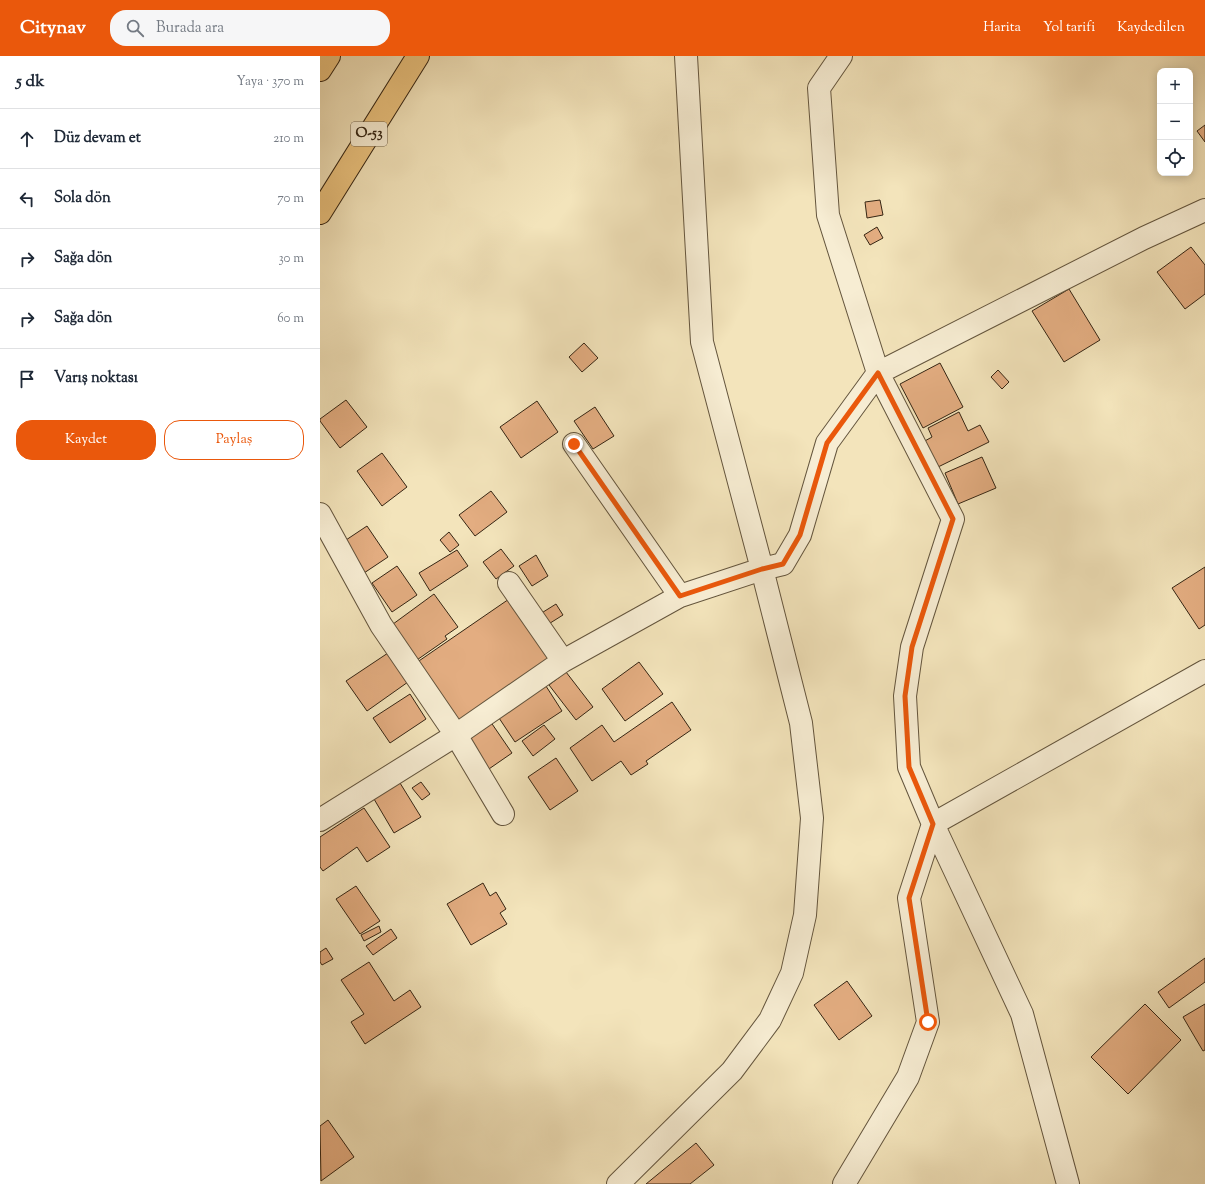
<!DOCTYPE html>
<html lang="tr">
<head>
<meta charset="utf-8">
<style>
	body { margin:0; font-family:"Sorts Mill Goudy",serif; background:#f6f6f7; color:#1f2937 }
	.controls { position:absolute; right:12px; top:12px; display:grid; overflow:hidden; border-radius:8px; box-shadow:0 2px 10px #0003 }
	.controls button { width:36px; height:36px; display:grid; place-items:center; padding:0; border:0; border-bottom:1px solid #e0e1e3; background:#fff; color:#1f2937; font:20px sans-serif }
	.stop { position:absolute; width:12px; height:12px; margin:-9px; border:3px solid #ea580c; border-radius:50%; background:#fff }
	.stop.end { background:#ea580c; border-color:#fff; box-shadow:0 1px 4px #0008 }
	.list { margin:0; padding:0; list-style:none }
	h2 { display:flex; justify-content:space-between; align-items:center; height:52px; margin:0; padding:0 16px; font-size:17px }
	h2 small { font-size:13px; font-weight:400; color:#747a83 }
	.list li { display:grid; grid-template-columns:26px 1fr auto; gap:12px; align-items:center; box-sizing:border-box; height:60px; padding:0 16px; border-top:1px solid #e0e1e3 }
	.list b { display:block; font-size:15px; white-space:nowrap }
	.list em { font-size:13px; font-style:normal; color:#747a83 }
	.actions { display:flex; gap:8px; padding:12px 16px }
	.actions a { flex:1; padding:9px 0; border:1px solid #ea580c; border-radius:16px; text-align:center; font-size:14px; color:#ea580c }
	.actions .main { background:#ea580c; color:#fff }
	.icon { flex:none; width:22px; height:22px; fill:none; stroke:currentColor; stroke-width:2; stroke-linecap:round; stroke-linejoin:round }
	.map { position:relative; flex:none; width:885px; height:1128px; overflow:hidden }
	header { display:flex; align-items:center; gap:24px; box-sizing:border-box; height:56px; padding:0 20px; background:#ea580c; color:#fff }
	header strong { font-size:19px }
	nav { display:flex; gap:22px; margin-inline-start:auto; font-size:14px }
	.search { width:280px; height:36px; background:#f6f6f7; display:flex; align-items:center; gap:10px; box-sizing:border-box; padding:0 14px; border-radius:16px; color:#747a83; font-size:15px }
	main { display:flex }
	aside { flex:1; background:#fff }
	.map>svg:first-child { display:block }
	.building { fill:#e3ad81; stroke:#352513 }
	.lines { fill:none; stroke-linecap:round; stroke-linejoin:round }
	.minor-casing { stroke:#64553d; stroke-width:24 }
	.highway-casing { stroke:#352513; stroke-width:24 }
	.minor { stroke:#f7edd3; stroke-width:22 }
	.highway { stroke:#eac27e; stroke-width:22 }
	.route { stroke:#ea580c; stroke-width:5 }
	.labels { text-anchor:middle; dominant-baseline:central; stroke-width:3; stroke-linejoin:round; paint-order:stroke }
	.shield { fill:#f7edd3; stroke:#6f614d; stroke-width:1 }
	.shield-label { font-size:14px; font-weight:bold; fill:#352513 }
</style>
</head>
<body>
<header>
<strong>Citynav</strong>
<div class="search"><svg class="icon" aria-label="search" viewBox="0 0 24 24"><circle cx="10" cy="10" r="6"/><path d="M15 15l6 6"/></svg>Burada ara</div>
<nav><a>Harita</a><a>Yol tarifi</a><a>Kaydedilen</a></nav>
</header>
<main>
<aside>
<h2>5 dk<small>Yaya · 370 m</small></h2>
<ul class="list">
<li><svg class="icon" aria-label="ahead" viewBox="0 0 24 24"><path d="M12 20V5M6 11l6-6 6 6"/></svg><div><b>Düz devam et</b></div><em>210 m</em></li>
<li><svg class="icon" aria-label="left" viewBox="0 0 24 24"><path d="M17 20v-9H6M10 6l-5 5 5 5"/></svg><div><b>Sola dön</b></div><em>70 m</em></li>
<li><svg class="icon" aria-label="right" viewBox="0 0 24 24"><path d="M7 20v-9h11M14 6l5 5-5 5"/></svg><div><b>Sağa dön</b></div><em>30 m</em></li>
<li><svg class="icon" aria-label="right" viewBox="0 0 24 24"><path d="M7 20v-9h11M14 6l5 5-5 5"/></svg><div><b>Sağa dön</b></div><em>60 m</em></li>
<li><svg class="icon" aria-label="arrive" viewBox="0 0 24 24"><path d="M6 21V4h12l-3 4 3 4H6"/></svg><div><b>Varış noktası</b></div></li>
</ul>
<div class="actions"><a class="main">Kaydet</a><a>Paylaş</a></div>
</aside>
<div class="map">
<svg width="885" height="1128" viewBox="0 0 885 1128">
	<rect width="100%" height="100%" fill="#f3e4bb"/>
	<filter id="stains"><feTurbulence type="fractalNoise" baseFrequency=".005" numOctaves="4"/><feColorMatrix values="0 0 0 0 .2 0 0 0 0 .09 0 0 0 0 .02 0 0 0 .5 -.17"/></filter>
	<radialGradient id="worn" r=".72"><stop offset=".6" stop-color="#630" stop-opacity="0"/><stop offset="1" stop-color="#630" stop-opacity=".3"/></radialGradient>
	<path class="building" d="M885,69V86L877,75Z
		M560,144L563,159L547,162L545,146Z
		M557,171L563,182L550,189L544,179Z
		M871,191L885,209V238L865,253L837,216Z
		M749,233L780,284L744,306L712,255Z
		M264,287L278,302L262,316L249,301Z
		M620,307L643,351L603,372L580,328Z
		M678,314L689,326L682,333L671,321Z
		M26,344L47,371L20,392L0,365V363Z
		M217,345L238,376L201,402L180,371Z
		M275,351L294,380L273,393L254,365Z
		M639,356L648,375L660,369L669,386L616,412L603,386L612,381L608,372Z
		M62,397L87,431L62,450L37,415Z
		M662,401L676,432L638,448L625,417Z
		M171,435L187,456L155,480L139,459Z
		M47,470L68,501L44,517L23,486Z
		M129,476L139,489L130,496L120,484Z
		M181,493L194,510L176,523L163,506Z
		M137,494L148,510L110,535L99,517Z
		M216,499L228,520L212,530L199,510Z
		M77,510L97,539L72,556L52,527Z
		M885,511V569L879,573L852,532Z
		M114,538L138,571L125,580L127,583L94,606L69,571Z
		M192,541L234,603L135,671L93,609Z
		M236,548L243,559L227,569L220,558Z
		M68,597L88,626L47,655L26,625Z
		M319,606L343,638L305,665L282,633Z
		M246,616L273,651L256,664L229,629Z
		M224,627L242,655L195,686L177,659Z
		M90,638L106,663L70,687L53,662Z
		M352,646L371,674L326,705L328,708L311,719L301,705L272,725L250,692L282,669L294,686Z
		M168,662L192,697L166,715L143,680Z
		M224,669L235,683L213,700L202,685Z
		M236,702L258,735L230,754L208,721Z
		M101,726L110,738L102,744L92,732Z
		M80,727L101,761L74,777L54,743Z
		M44,752L70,791L47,806L37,791L3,815L0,811V781Z
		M163,827L170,840L176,836L186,853L180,857L187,868L151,889L127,848Z
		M36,830L60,865L40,878L16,843Z
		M59,870L61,876L44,885L41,879Z
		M71,873L77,882L53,899L46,890Z
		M6,892L13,903L2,909L0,906V896Z
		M885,902V926L849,952L838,936Z
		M49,906L74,945L90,934L101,951L45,988L31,966L44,958L21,924Z
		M527,925L552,960L519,984L494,949Z
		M825,948L861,984L808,1038L771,1001Z
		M885,948V994L883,995L863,961Z
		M8,1064L34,1101L1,1125L0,1070Z
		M376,1087L394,1109L370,1128H326Z"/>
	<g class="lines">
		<g class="minor-casing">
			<path id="minor" d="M521,0L499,32L508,159L558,317L633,463L592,591L585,640L589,711L613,768L702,958L748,1128
				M254,388L360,540
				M0,458L61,569L136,679L183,758
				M189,527L243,605
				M0,764L136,679L243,605L360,540L442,513L463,508L480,479L507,387L558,317L824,182L885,154
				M298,1128L412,1015L450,964L472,917L485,859L492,762L481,667L442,513L382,286L366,0
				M524,1128L588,1021L608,966L589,842L613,768L885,615"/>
		</g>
		<g class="highway-casing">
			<path id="highway" d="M0,14L9,0
				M0,157L98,0"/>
		</g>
		<use href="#minor" class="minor"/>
		<use href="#highway" class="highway"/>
	</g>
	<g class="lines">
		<path class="route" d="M254,388L360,540L442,513L463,508L480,479L507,387L558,317L633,463L592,591L585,640L589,711L613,768L589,842L608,966"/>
	</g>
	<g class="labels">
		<rect class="shield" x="31" y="66" width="36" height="24" rx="3"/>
		<g class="shield-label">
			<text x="49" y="78">O-53</text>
		</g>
	</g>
	<rect width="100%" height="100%" filter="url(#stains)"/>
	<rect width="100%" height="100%" fill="url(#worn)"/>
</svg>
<div class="controls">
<button>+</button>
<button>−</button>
<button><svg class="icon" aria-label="locate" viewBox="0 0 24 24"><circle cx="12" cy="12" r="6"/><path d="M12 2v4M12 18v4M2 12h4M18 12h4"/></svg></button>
</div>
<div class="stop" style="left:608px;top:966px"></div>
<div class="stop end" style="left:254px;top:388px"></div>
</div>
</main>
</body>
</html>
